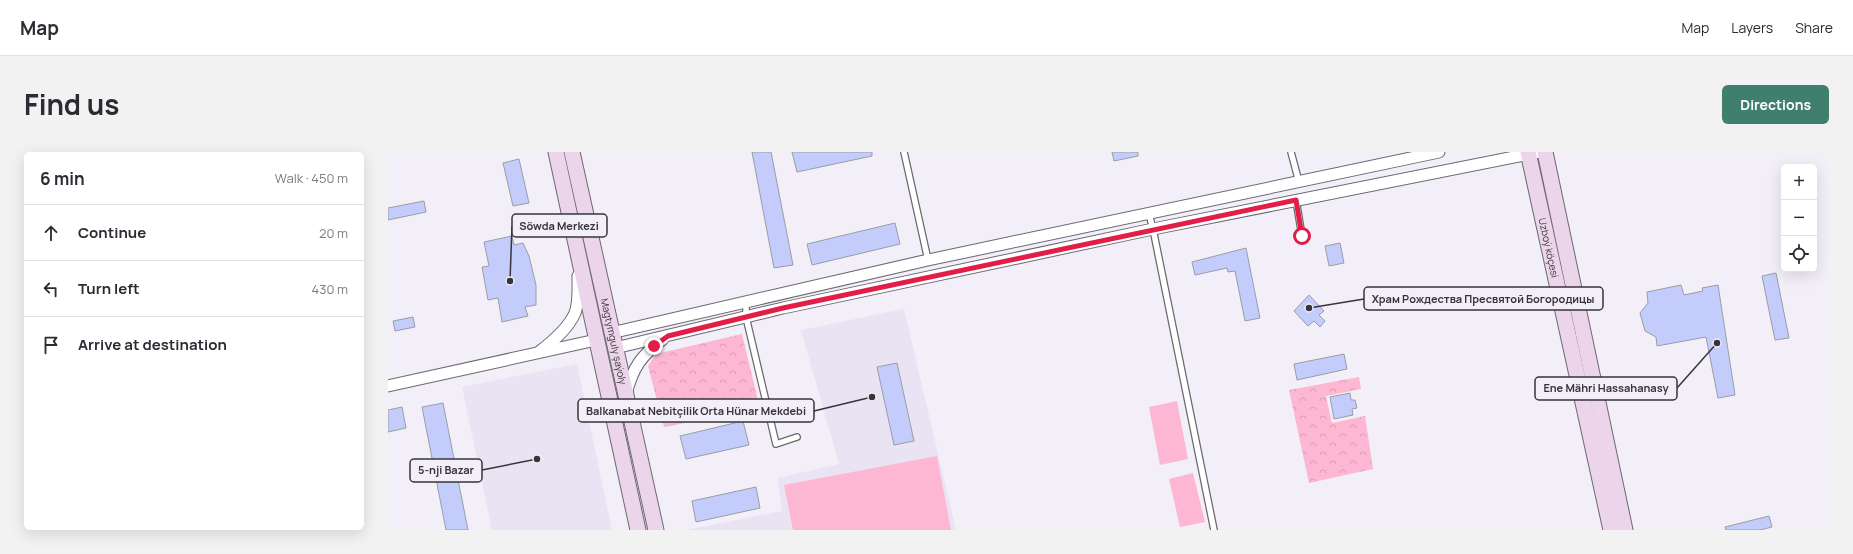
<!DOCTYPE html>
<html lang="en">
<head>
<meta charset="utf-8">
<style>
	body { margin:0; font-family:Manrope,sans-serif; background:#f2f2f3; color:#2b2b33 }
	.controls { position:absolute; right:12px; top:12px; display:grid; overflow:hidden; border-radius:6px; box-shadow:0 4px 16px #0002 }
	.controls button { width:36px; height:36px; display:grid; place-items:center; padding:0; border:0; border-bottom:1px solid #e1e1e2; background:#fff; color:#2b2b33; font:20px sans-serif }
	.stop { position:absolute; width:12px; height:12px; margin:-9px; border:3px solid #e11d48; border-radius:50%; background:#fff }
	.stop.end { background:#e11d48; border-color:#fff; box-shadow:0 1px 4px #0008 }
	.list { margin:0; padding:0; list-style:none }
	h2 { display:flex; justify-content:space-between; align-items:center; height:52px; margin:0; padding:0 16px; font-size:17px }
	h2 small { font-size:13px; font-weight:400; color:#7c7c81 }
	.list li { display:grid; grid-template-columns:26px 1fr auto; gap:12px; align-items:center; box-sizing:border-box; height:56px; padding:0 16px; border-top:1px solid #e1e1e2 }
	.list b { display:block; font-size:15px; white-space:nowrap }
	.list em { font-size:13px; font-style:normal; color:#7c7c81 }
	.icon { flex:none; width:22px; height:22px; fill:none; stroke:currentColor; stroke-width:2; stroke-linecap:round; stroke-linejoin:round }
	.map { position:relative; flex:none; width:1441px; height:378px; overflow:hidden; border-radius:6px }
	header { display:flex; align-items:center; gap:24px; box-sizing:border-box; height:56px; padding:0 20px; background:#fff; border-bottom:1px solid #e1e1e2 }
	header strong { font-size:19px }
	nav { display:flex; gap:22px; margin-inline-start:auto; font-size:14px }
	.intro { display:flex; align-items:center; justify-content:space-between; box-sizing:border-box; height:96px; padding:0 24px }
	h1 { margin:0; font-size:28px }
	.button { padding:10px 18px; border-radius:6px; background:#407f6d; color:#fff; font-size:14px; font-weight:700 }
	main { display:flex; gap:24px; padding:0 24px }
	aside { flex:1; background:#fff; border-radius:6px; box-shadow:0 4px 16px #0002 }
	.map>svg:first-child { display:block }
	.built { fill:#e9e3f3 }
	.park { fill:url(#park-crowns) }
	.pitch { fill:#fdb7d2 }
	.building { fill:#c3ccfa; stroke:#9b9da5 }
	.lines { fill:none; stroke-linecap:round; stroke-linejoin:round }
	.lane-casing { stroke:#6b6870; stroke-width:8 }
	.street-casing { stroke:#6b6870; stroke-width:13 }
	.secondary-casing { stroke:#6b6870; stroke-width:17 }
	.lane { stroke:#fff; stroke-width:5.5 }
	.street { stroke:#fff; stroke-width:11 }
	.secondary { stroke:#ecd4eb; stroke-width:15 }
	.route { stroke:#e11d48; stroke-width:5 }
	.labels { text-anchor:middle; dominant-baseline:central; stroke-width:4; stroke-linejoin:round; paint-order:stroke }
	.street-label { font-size:10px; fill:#373539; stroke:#f2eff8 }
	.leader { fill:none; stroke:#373539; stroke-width:1.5 }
	.callout-dot { fill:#373539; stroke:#f2eff8; stroke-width:1.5 }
	.callout { fill:#f2eff8; stroke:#373539; stroke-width:1.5 }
	.callout-label { font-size:11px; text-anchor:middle; font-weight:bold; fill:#373539 }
</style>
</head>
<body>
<header>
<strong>Map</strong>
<nav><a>Map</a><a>Layers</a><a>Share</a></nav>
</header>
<div class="intro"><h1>Find us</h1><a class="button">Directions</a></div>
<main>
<aside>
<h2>6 min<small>Walk · 450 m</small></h2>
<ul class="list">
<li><svg class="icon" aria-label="ahead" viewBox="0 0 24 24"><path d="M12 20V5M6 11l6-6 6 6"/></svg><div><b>Continue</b></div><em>20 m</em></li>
<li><svg class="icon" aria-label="left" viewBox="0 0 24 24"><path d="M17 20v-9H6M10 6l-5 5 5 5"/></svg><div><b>Turn left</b></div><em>430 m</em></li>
<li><svg class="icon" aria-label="arrive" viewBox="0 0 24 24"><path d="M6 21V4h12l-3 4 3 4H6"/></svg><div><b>Arrive at destination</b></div></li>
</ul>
</aside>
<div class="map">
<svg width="1441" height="378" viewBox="0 0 1441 378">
	<defs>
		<pattern id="park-crowns" width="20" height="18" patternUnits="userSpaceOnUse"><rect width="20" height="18" fill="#fdb7d2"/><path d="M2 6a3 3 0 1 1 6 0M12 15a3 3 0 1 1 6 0" fill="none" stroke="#d99eb5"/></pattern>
	</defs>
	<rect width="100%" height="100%" fill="#f2eff8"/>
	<path class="built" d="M516,157L568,378H297L394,359L390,326L451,312L413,178Z
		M189,212L224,378H104L74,235Z"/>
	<path class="park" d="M354,182L372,257L276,275L260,214L268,202Z
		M971,225L973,237L938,244L944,271L977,264L985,317L921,331L901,238Z"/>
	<path class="pitch" d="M789,249L800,307L772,313L761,255Z
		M549,304L563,378H405L396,333Z
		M805,321L817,370L792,375L781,327Z"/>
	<path class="building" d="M364,0H383L405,113L386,116Z
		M404,0H484V4L409,20Z
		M724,0H750V4L726,9Z
		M131,7L141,51L125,54L115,11Z
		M36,49L38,60L0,68V56Z
		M507,71L512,92L424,113L419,92Z
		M124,84L126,93L135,91L141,104L148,133V153L137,155L140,164L114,170L110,146L100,148L94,115L101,114L96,90Z
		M952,91L956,111L941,114L937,94Z
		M858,96L872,166L857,169L847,119L840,120L839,116L807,123L804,110Z
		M1388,121L1401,186L1387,188L1374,124Z
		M1293,133L1296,143L1315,139L1314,136L1330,133L1347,243L1330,246L1318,185L1269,194L1268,185L1257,179L1252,161L1260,151L1259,140Z
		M921,143L936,159L931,163L937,169L932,175L926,169L920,174L906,159Z
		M25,165L27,175L7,179L5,169Z
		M956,202L959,217L909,228L906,212Z
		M509,211L526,289L506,293L489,215Z
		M962,241L963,248H967L969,256L964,257L965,263L946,267L942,245Z
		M55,251L80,378H58L34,255Z
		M14,255L18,276L0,280V258Z
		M355,269L361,293L298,307L292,284Z
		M368,335L372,356L308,370L304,349Z
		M1381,364L1384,375L1372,378H1338L1337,375Z"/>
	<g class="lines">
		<g class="lane-casing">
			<path id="lane" d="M516,0L540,108
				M903,0L911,30
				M908,48L914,84
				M761,62L765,77L826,378
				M358,150V165L388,292L409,285"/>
		</g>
		<g class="street-casing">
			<path id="street" d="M223,181L540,108L1051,0
				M227,196L395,156L765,77L1151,0
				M151,200C164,190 180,177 187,161C191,151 190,136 190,124
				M0,234L208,188
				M238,242C245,215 253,204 275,187"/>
		</g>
		<g class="secondary-casing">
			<g id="secondary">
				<path d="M168,0L250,378"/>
				<path id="s1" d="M184,0L268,378"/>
				<path id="s2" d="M1140,0L1223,378"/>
				<path d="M1157,0L1237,378"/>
			</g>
		</g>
		<use href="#lane" class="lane"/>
		<use href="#street" class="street"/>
		<use href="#secondary" class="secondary"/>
	</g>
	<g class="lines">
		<path class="route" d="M266,194L280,184L395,156L908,48L914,84"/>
	</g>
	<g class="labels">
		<g class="street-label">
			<text stroke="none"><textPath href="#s2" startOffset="98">Uzboý köçesi</textPath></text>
			<text stroke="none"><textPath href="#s1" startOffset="194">Magtymguly şaýoly</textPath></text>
		</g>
	</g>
	<path class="leader" d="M122 129L124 74M921 156L976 147M1329 191L1289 236M484 245L426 259M149 307L94 318"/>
	<g class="callout-dot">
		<circle cx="122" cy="129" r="4"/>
		<circle cx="921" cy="156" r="4"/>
		<circle cx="1329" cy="191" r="4"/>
		<circle cx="484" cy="245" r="4"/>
		<circle cx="149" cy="307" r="4"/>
	</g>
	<g class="callout">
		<rect x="124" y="62" width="95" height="23" rx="4"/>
		<rect x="976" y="135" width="239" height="23" rx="4"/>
		<rect x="1147" y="225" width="142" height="23" rx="4"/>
		<rect x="190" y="247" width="236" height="23" rx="4"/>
		<rect x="22" y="307" width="72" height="23" rx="4"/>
	</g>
	<g class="callout-label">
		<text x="171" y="78">Söwda Merkezi</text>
		<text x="1095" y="151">Храм Рождества Пресвятой Богородицы</text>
		<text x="1218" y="240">Ene Mähri Hassahanasy</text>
		<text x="308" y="263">Balkanabat Nebitçilik Orta Hünar Mekdebi</text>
		<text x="58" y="322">5-nji Bazar</text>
	</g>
</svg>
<div class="controls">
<button>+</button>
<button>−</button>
<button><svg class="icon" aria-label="locate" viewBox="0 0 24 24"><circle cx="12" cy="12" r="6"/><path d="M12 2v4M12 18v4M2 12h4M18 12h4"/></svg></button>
</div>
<div class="stop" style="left:914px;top:84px"></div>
<div class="stop end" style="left:266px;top:194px"></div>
</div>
</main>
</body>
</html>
